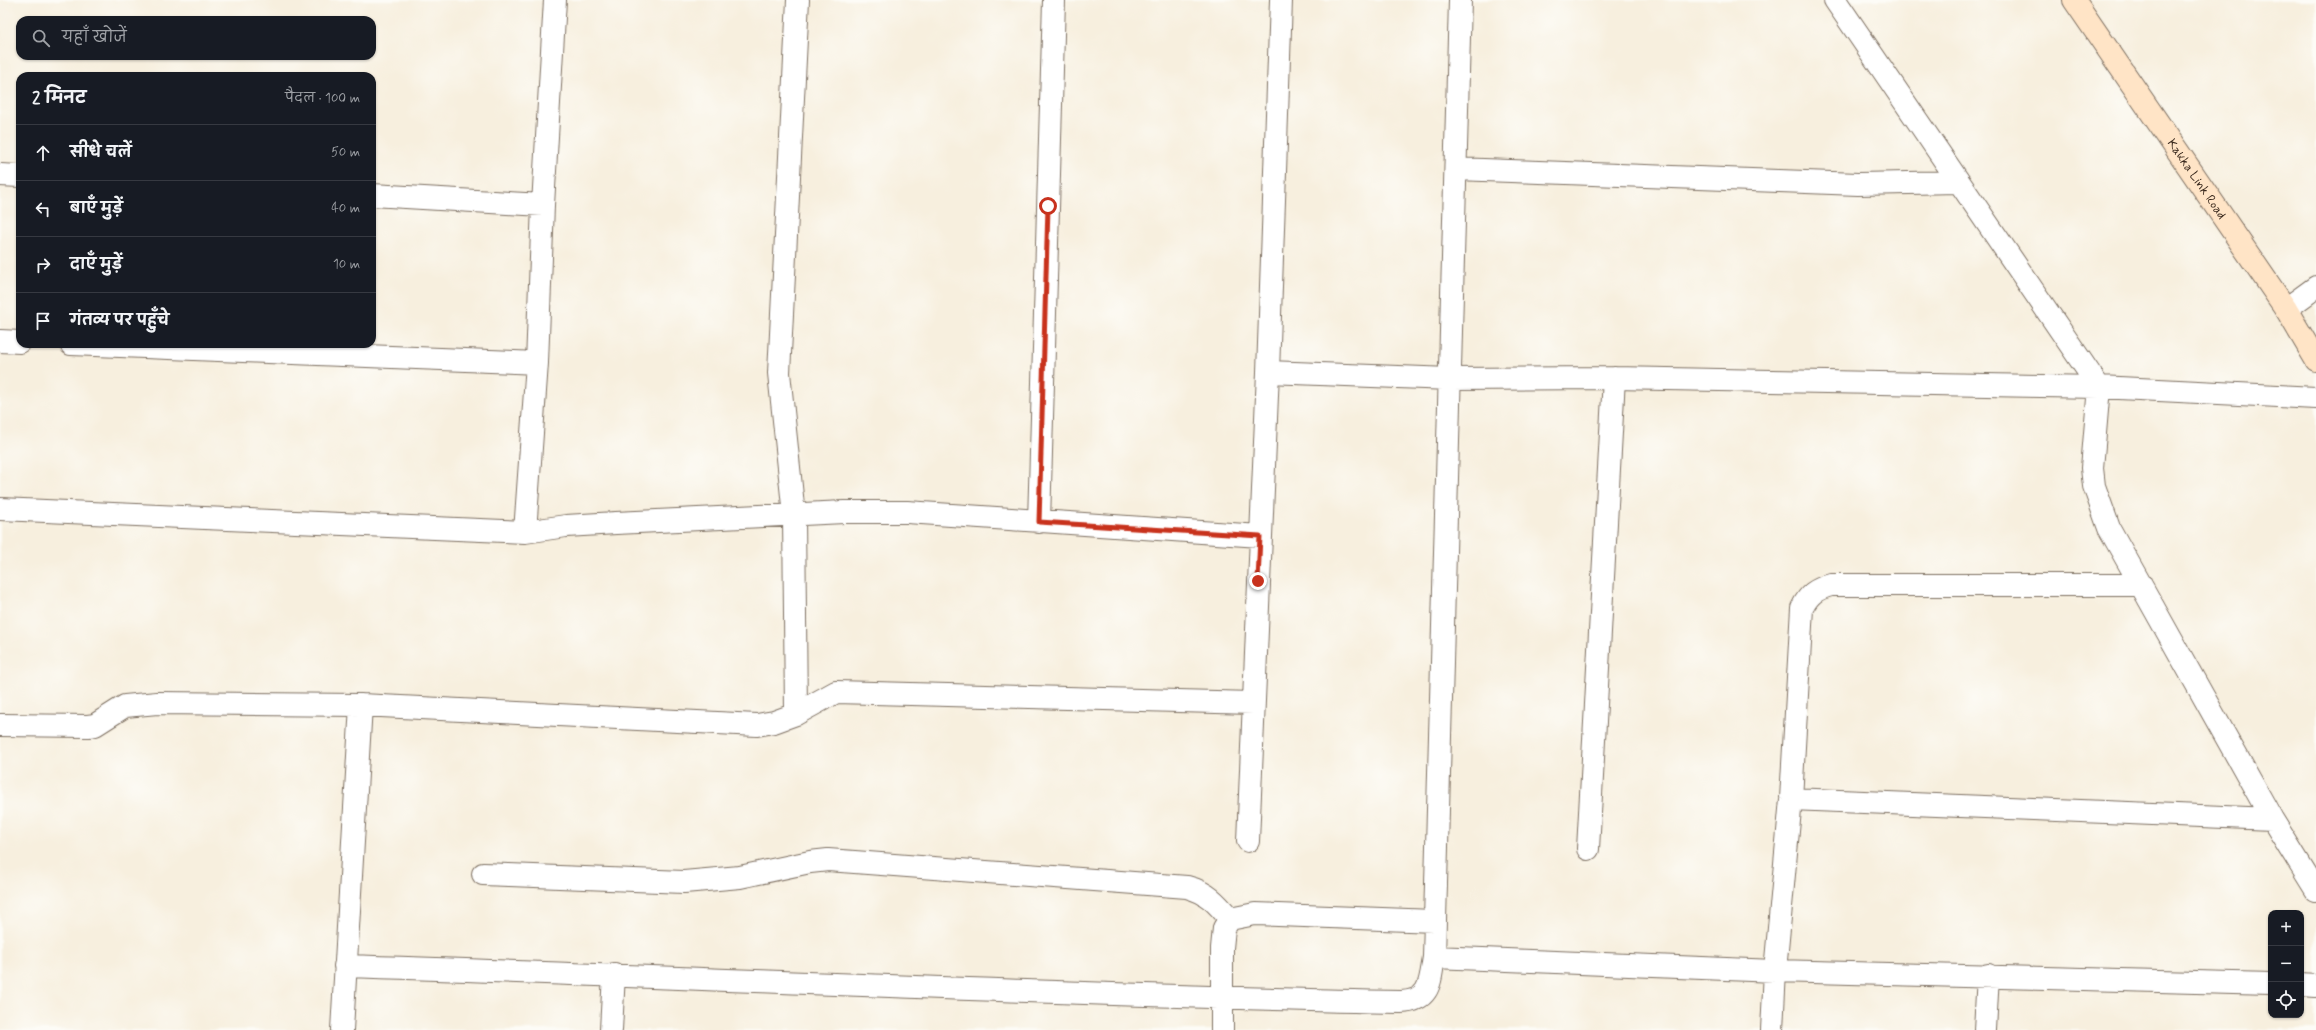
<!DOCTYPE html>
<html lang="hi">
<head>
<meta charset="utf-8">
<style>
	body { margin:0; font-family:Mynerve,"Playpen Sans Deva",sans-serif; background:#242831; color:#f1f3f6 }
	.controls { position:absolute; right:12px; bottom:12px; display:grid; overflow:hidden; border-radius:8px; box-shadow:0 1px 3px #0004 }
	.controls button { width:36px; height:36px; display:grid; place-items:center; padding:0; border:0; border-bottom:1px solid #363941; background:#171b24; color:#f1f3f6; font:20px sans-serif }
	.stop { position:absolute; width:12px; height:12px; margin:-9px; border:3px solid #c8321e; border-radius:50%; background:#fff }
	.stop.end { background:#c8321e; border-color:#fff; box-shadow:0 1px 4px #0008 }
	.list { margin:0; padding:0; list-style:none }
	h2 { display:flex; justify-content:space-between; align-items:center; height:52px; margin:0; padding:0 16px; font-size:17px }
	h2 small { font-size:13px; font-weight:400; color:#9ea1a6 }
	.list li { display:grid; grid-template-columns:26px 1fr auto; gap:12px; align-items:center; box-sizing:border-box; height:56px; padding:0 16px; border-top:1px solid #363941 }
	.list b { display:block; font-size:15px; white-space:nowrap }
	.list em { font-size:13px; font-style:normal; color:#9ea1a6 }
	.icon { flex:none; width:22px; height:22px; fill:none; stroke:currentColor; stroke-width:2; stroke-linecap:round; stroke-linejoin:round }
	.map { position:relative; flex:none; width:2316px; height:1030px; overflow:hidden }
	.search { position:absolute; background:#171b24; box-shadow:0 1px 3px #0004; left:16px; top:16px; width:360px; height:44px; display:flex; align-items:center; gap:10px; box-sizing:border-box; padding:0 14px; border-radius:12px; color:#9ea1a6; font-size:15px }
	.panel { position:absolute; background:#171b24; box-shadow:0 1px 3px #0004; left:16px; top:72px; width:360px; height:276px; border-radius:12px }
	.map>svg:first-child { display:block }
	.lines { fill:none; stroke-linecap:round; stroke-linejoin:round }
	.street-casing { stroke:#7d6f61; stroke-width:24 }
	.secondary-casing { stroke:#7d6f61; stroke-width:24 }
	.street { stroke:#fff; stroke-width:22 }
	.secondary { stroke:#ffe4c6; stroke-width:22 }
	.route { stroke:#c8321e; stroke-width:5 }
	.labels { text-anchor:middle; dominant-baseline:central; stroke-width:3; stroke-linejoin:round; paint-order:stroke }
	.street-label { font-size:13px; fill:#3b2a1e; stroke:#fdfcf7 }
</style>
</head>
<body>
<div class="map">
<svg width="2316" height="1030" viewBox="0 0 2316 1030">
	<rect width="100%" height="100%" fill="#fdfcf7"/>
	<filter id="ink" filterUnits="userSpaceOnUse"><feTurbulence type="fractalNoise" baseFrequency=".025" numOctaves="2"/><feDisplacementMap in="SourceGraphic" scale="8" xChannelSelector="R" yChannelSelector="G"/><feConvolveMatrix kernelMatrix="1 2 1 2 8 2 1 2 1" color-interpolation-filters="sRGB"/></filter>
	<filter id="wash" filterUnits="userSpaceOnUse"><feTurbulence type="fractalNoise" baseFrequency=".012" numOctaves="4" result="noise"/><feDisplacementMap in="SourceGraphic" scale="16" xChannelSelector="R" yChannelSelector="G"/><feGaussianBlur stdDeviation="0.9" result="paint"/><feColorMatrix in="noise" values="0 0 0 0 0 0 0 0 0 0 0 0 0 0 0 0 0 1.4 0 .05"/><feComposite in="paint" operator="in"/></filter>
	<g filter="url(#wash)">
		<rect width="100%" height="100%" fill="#f7efde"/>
	</g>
	<g filter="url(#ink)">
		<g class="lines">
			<g class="street-casing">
				<path id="street" d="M1835,0L2099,387L2092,468L2094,486L2109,528L2272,819L2316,890
					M1456,169L1858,184L1958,182
					M0,175L20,176
					M372,195L543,205L555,0
					M2286,309L2316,287
					M0,341L20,342
					M71,344L537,363
					M1268,372L1450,379L1614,378L2099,387L2316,398
					M0,509L525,532L537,363L543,205
					M1039,522L1054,0
					M525,532L566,526L616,523L844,512H907L1260,536
					M796,714L794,515L779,373L798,0
					M0,725L88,726L95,725L125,706L157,703L361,705L757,725L774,722L796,714L836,692L1253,703
					M1791,799L2272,819
					M1248,841L1268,372L1281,0
					M1588,849L1614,378
					M483,874L684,882L740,877L810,862L828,860L1187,887C1207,892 1217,903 1230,919
					M1434,957L1460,0
					M345,966C697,977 1049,995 1401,1002C1431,1001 1430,981 1434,957L1775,971L2271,984
					M2301,985L2316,986
					M342,1030L361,705
					M611,1030L614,974
					M1222,1030V948L1224,928L1230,919L1255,914L1434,921
					M1772,1030L1775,971L1791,799L1802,608C1809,594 1816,589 1831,585H2141
					M1985,1030L1988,975"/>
			</g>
			<g class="secondary-casing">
				<g id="secondary">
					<path id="s1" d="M2074,0L2286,309L2316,360"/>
				</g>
			</g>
			<use href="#street" class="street"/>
			<use href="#secondary" class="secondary"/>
		</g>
	</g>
	<g class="lines" filter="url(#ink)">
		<path class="route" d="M1048,206L1039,522L1260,536L1258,581"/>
	</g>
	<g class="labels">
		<g class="street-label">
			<text stroke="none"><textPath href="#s1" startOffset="217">Kakka Link Road</textPath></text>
		</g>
	</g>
</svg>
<div class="controls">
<button>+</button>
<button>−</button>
<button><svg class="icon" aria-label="locate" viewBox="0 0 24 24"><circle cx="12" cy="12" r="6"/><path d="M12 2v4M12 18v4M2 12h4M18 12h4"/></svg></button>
</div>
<div class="stop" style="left:1048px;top:206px"></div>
<div class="stop end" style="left:1258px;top:581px"></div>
<div class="search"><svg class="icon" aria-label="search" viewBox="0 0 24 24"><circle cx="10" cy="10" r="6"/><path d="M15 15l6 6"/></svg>यहाँ खोजें</div>
<section class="panel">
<h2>2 मिनट<small>पैदल · 100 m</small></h2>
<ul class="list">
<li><svg class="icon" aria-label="ahead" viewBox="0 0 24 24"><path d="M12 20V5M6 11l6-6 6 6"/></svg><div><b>सीधे चलें</b></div><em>50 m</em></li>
<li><svg class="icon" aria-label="left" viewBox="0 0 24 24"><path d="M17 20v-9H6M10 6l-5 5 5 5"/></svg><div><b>बाएँ मुड़ें</b></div><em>40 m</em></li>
<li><svg class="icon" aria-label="right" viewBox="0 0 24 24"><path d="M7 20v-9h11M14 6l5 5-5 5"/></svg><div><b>दाएँ मुड़ें</b></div><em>10 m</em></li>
<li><svg class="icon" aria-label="arrive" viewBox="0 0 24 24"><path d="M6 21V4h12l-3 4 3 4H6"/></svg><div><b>गंतव्य पर पहुँचे</b></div></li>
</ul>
</section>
</div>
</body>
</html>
